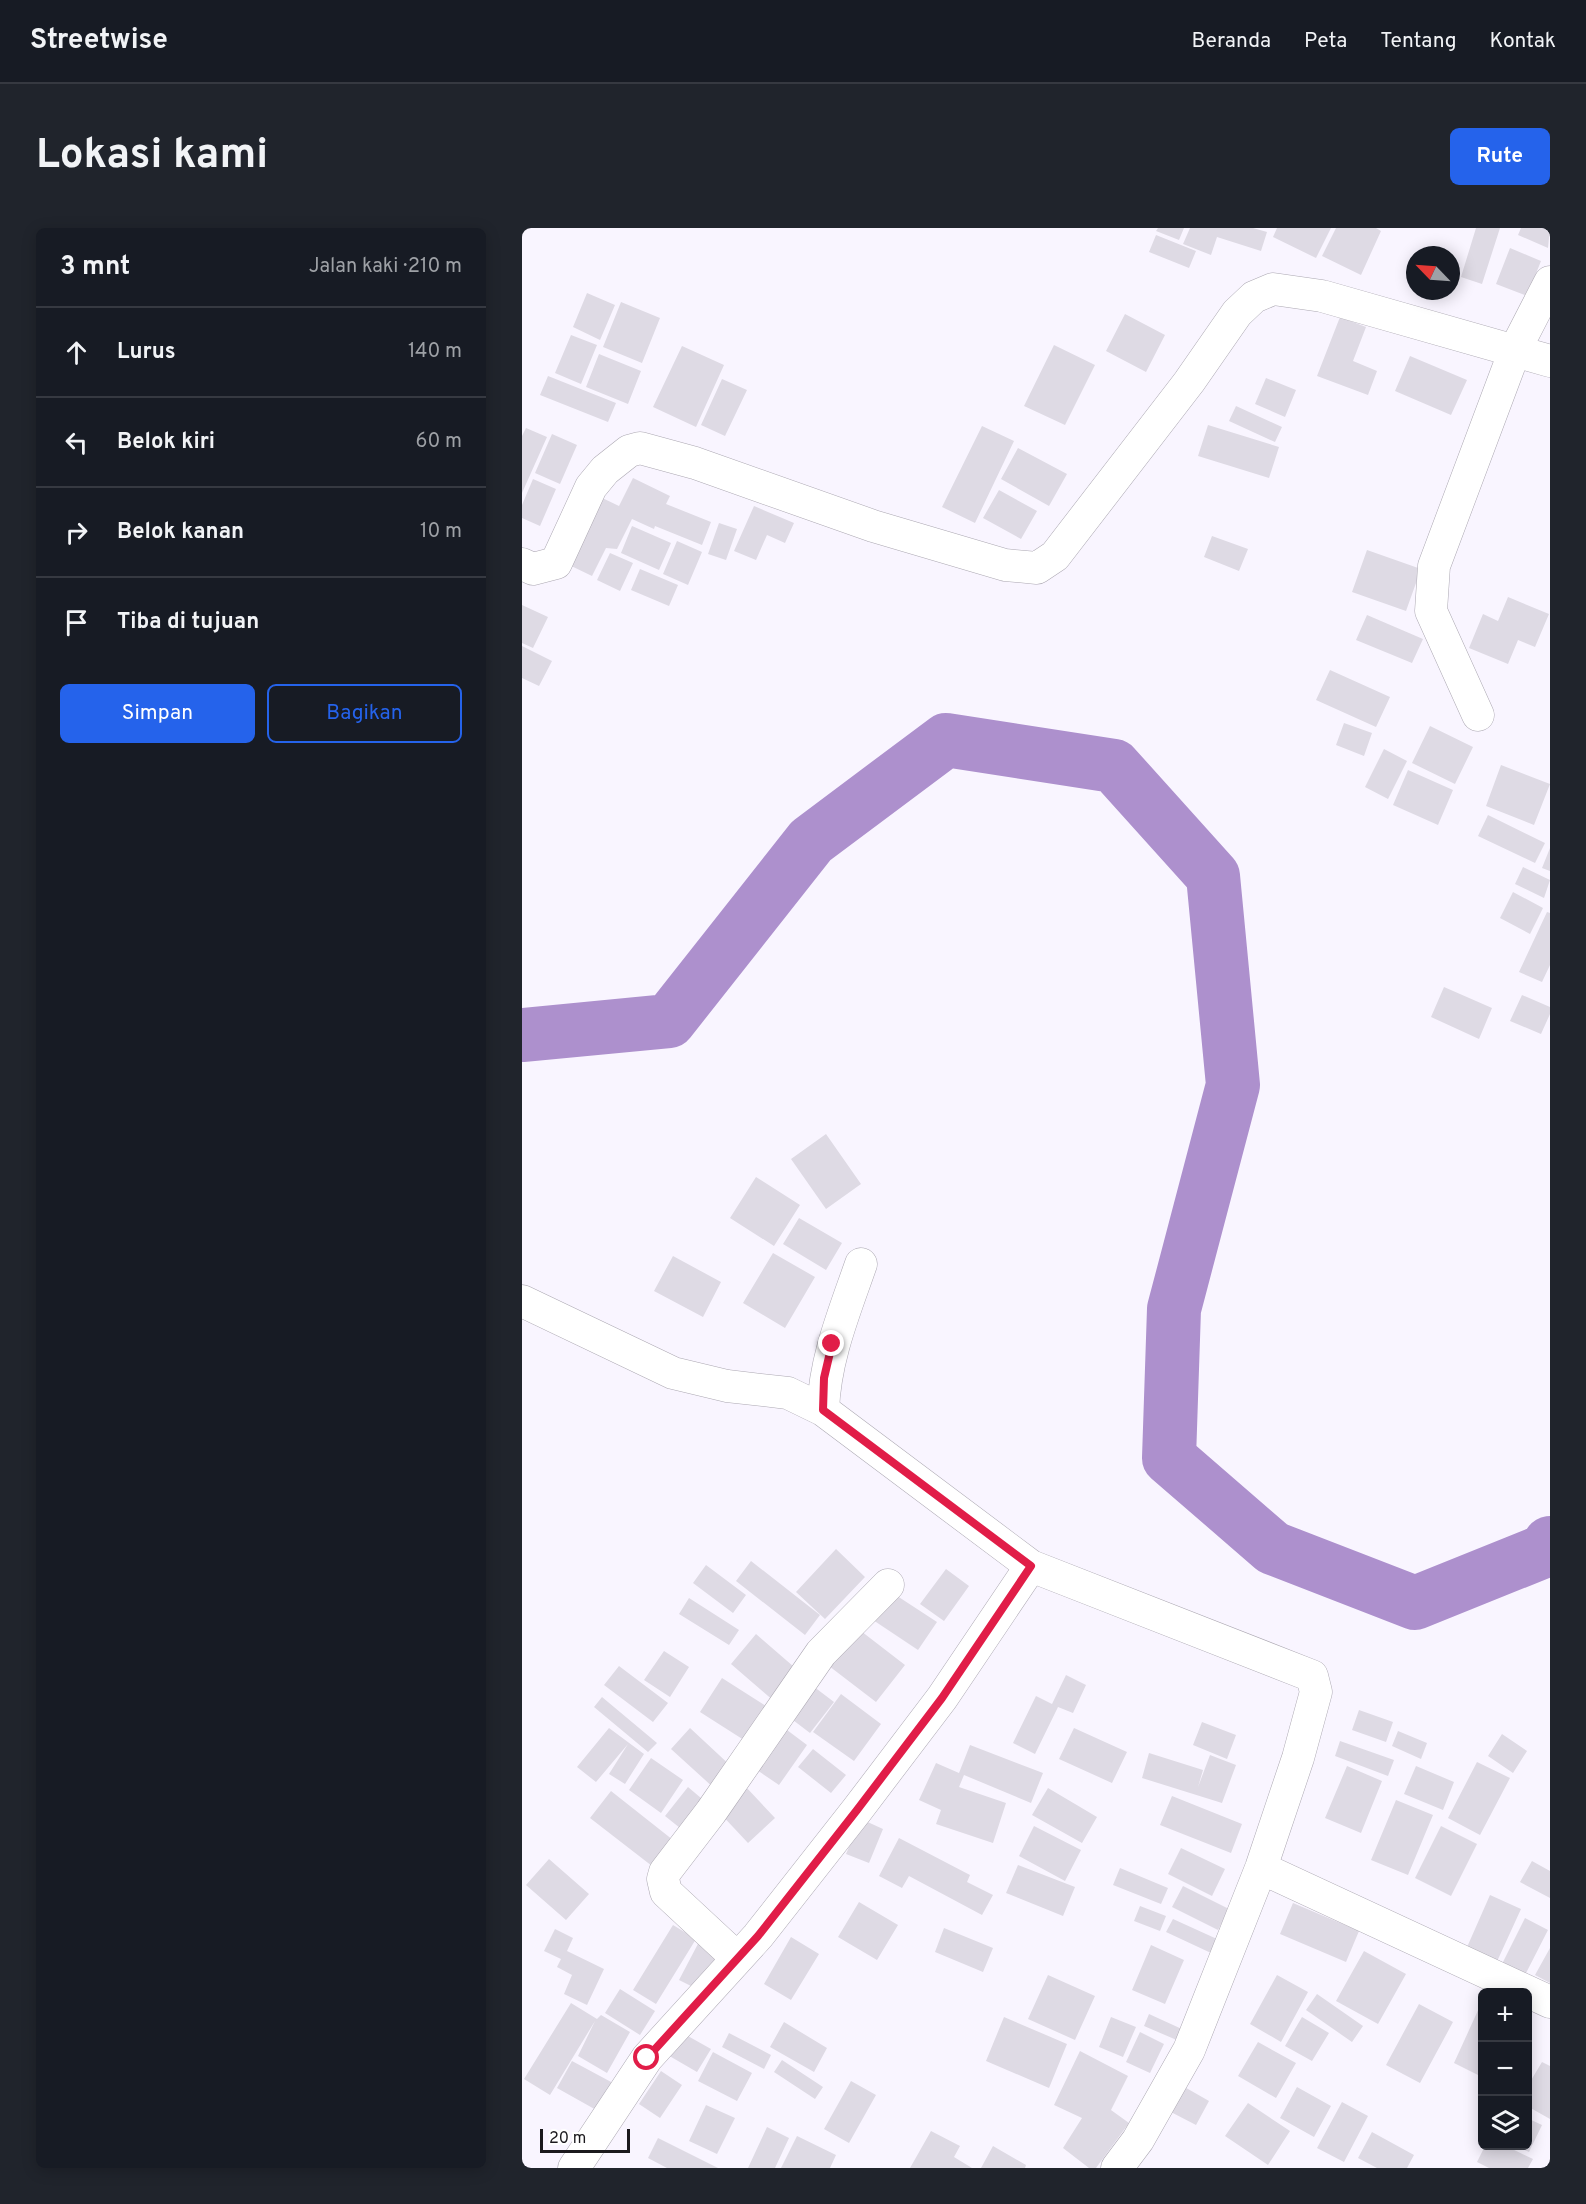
<!DOCTYPE html>
<html lang="id">
<head>
<meta charset="utf-8">
<style>
	body { margin:0; font-family:Overpass,sans-serif; background:#20242c; color:#f1f3f6 }
	.controls { position:absolute; right:18px; bottom:18px; display:grid; overflow:hidden; border-radius:9px; box-shadow:0 3px 15px #0003 }
	.controls button { width:54px; height:54px; display:grid; place-items:center; padding:0; border:0; border-bottom:2px solid #363941; background:#171b24; color:#f1f3f6; font:30px sans-serif }
	.compass { position:absolute; left:884px; top:18px; width:54px; height:54px; border-radius:50%; background:#171b24; box-shadow:0 3px 15px #0003; rotate:295deg }
	.scale { position:absolute; left:18px; bottom:15px; width:90px; box-sizing:border-box; padding-left:6px; border:3px solid #1b191d; border-top:0; font-size:16px; line-height:21px; white-space:nowrap; color:#1b191d; -webkit-text-stroke:4px #fff; paint-order:stroke }
	.stop { position:absolute; width:18px; height:18px; margin:-14px; border:4px solid #e11d48; border-radius:50%; background:#fff }
	.stop.end { background:#e11d48; border-color:#fff; box-shadow:0 2px 6px #0008 }
	.list { margin:0; padding:0; list-style:none }
	h2 { display:flex; justify-content:space-between; align-items:center; height:78px; margin:0; padding:0 24px; font-size:26px }
	h2 small { font-size:20px; font-weight:400; color:#9ea1a6 }
	.list li { display:grid; grid-template-columns:39px 1fr auto; gap:18px; align-items:center; box-sizing:border-box; height:90px; padding:0 24px; border-top:2px solid #363941 }
	.list b { display:block; font-size:22px; white-space:nowrap }
	.list em { font-size:20px; font-style:normal; color:#9ea1a6 }
	.actions { display:flex; gap:12px; padding:18px 24px }
	.actions a { flex:1; padding:14px 0; border:2px solid #2563eb; border-radius:9px; text-align:center; font-size:21px; color:#2563eb }
	.actions .main { background:#2563eb; color:#fff }
	.icon { flex:none; width:33px; height:33px; fill:none; stroke:currentColor; stroke-width:2; stroke-linecap:round; stroke-linejoin:round }
	.map { position:relative; flex:none; width:1028px; height:1940px; overflow:hidden; border-radius:9px }
	header { display:flex; align-items:center; gap:36px; box-sizing:border-box; height:84px; padding:0 30px; background:#171b24; border-bottom:2px solid #363941 }
	header strong { font-size:28px }
	nav { display:flex; gap:33px; margin-inline-start:auto; font-size:21px }
	.intro { display:flex; align-items:center; justify-content:space-between; box-sizing:border-box; height:144px; padding:0 36px }
	h1 { margin:0; font-size:42px }
	.button { padding:15px 27px; border-radius:9px; background:#2563eb; color:#fff; font-size:21px; font-weight:700 }
	main { display:flex; gap:36px; padding:0 36px }
	aside { flex:1; background:#171b24; border-radius:9px; box-shadow:0 3px 15px #0003 }
	.map>svg:first-child { display:block }
	.lines { fill:none; stroke-linecap:round; stroke-linejoin:round }
	.river { stroke:#ad90cd; stroke-width:54 }
	.building { fill:#dedae4 }
	.minor-casing { stroke:#aca8b2; stroke-width:33 }
	.minor { stroke:#fff; stroke-width:32 }
	.route { stroke:#e11d48; stroke-width:8 }
</style>
</head>
<body>
<header>
<strong>Streetwise</strong>
<nav><a>Beranda</a><a>Peta</a><a>Tentang</a><a>Kontak</a></nav>
</header>
<div class="intro"><h1>Lokasi kami</h1><a class="button">Rute</a></div>
<main>
<aside>
<h2>3 mnt<small>Jalan kaki · 210 m</small></h2>
<ul class="list">
<li><svg class="icon" aria-label="ahead" viewBox="0 0 24 24"><path d="M12 20V5M6 11l6-6 6 6"/></svg><div><b>Lurus</b></div><em>140 m</em></li>
<li><svg class="icon" aria-label="left" viewBox="0 0 24 24"><path d="M17 20v-9H6M10 6l-5 5 5 5"/></svg><div><b>Belok kiri</b></div><em>60 m</em></li>
<li><svg class="icon" aria-label="right" viewBox="0 0 24 24"><path d="M7 20v-9h11M14 6l5 5-5 5"/></svg><div><b>Belok kanan</b></div><em>10 m</em></li>
<li><svg class="icon" aria-label="arrive" viewBox="0 0 24 24"><path d="M6 21V4h12l-3 4 3 4H6"/></svg><div><b>Tiba di tujuan</b></div></li>
</ul>
<div class="actions"><a class="main">Simpan</a><a>Bagikan</a></div>
</aside>
<div class="map">
<svg width="1028" height="1940" viewBox="0 0 1028 1940">
	<rect width="100%" height="100%" fill="#f9f5ff"/>
	<g class="lines">
		<path class="river" d="M0,807L147,793L289,613L424,512L592,538L691,648L711,857L652,1081L647,1230L751,1320L893,1375L1022,1323L1028,1315"/>
	</g>
	<path class="building" d="M636,0H662L657,12L634,3Z
		M668,0H731L745,4L739,23L695,9L689,27L661,16Z
		M755,0H809L794,30L751,9Z
		M814,0H854L859,3L839,47L800,28Z
		M954,0H978L960,56L939,49Z
		M999,0H1028L1026,20L996,7Z
		M634,7L674,23L667,40L627,24Z
		M988,20L1019,33L1005,68L974,56Z
		M65,65L93,77L78,112L51,99Z
		M99,74L138,90L120,135L81,119Z
		M603,86L643,107L624,144L584,123Z
		M818,89L844,99L831,133L855,143L846,167L795,148Z
		M49,107L75,117L59,156L33,145Z
		M532,117L573,137L543,197L502,178Z
		M160,118L202,137L174,199L131,179Z
		M77,126L119,143L106,176L64,159Z
		M888,128L945,152L929,187L873,163Z
		M26,148L94,175L86,194L18,167Z
		M744,150L774,162L763,189L733,176Z
		M200,151L225,162L203,208L179,197Z
		M714,178L760,199L753,214L707,193Z
		M686,197L757,219L747,250L676,228Z
		M460,198L492,213L453,295L420,279Z
		M4,200L25,209L0,265V208Z
		M30,206L55,217L38,256L13,245Z
		M496,220L545,246L527,278L479,251Z
		M111,250L148,268L144,276L189,294L180,317L133,298L132,301L110,291L95,321L84,320L70,348L41,334L74,267L97,278Z
		M11,251L34,261L18,298L0,290V277Z
		M477,262L515,283L499,311L461,290Z
		M232,278L272,295L263,315L245,307L234,332L212,323Z
		M197,295L215,301L204,332L186,326Z
		M110,298L149,315L137,342L99,325Z
		M690,308L726,321L717,343L682,329Z
		M155,313L180,324L166,357L141,346Z
		M845,322L899,341L884,383L830,364Z
		M88,325L111,335L98,363L75,352Z
		M118,341L156,357L147,378L109,362Z
		M986,369L1027,386L1013,419L996,412L986,436L947,420L961,386L976,393Z
		M0,377L26,389L11,420L0,415Z
		M845,387L901,411L890,435L834,412Z
		M0,418L30,433L17,458L0,450Z
		M808,442L868,469L854,499L794,472Z
		M822,495L850,505L842,528L814,517Z
		M908,498L951,519L933,556L890,535Z
		M862,521L885,533L866,571L843,559Z
		M979,537L1028,556L1012,597L964,578Z
		M886,542L931,562L916,597L871,577Z
		M966,587L1023,615L1013,635L956,608Z
		M1028,620V643L1020,640Z
		M1001,639L1028,652L1022,670L993,656Z
		M991,664L1021,680L1008,706L978,690Z
		M1025,684L1028,685V737L1020,754L997,744Z
		M922,759L970,780L957,811L909,789Z
		M1000,767L1028,779V786L1019,806L988,793Z
		M304,906L339,956L304,981L269,931Z
		M234,949L278,977L252,1018L208,990Z
		M277,990L320,1015L304,1042L261,1016Z
		M251,1025L293,1049L263,1100L221,1075Z
		M151,1028L199,1054L181,1089L132,1063Z
		M314,1321L343,1349L303,1391L274,1364Z
		M229,1333L298,1387L283,1407L214,1353Z
		M184,1337L224,1367L211,1385L171,1355Z
		M424,1341L447,1358L422,1393L398,1376Z
		M366,1362L415,1394L396,1422L348,1390Z
		M167,1370L217,1402L207,1417L157,1386Z
		M335,1400L383,1437L354,1474L307,1438Z
		M234,1406L279,1445L253,1474L209,1436Z
		M142,1423L167,1439L148,1469L122,1452Z
		M97,1438L146,1475L131,1494L82,1457Z
		M544,1447L564,1457L551,1485L536,1479L513,1526L491,1515L514,1468L530,1476Z
		M200,1450L247,1480L225,1514L178,1484Z
		M287,1455L312,1474L288,1505L263,1486Z
		M319,1466L359,1496L332,1533L291,1504Z
		M80,1469L135,1515L126,1524L72,1479Z
		M837,1482L871,1494L864,1514L830,1502Z
		M680,1494L714,1507L705,1531L671,1517Z
		M261,1499L285,1517L257,1557L232,1540Z
		M87,1500L122,1526L103,1556L87,1546L106,1516L74,1554L55,1539Z
		M168,1500L211,1540L193,1561L149,1521Z
		M552,1500L605,1524L590,1555L537,1531Z
		M876,1503L905,1515L899,1531L870,1518Z
		M980,1506L1005,1523L991,1545L966,1528Z
		M818,1513L872,1532L866,1548L813,1528Z
		M448,1517L521,1545L509,1575L442,1547L437,1559L484,1575L471,1615L414,1596L419,1582L397,1572L414,1535L437,1545Z
		M291,1521L324,1547L309,1565L276,1539Z
		M627,1525L681,1542L676,1559L688,1527L714,1537L700,1575L620,1550Z
		M129,1530L161,1552L139,1585L107,1562Z
		M955,1534L988,1550L958,1607L926,1590Z
		M825,1538L860,1553L839,1605L803,1590Z
		M894,1538L932,1554L921,1582L882,1566Z
		M223,1558L253,1590L226,1615L196,1583Z
		M166,1559L186,1576L163,1604L143,1588Z
		M526,1560L575,1589L560,1615L510,1587Z
		M89,1563L151,1612L130,1638L68,1590Z
		M650,1568L720,1596L709,1625L638,1597Z
		M874,1572L911,1587L886,1647L849,1632Z
		M339,1591L361,1601L347,1635L324,1626Z
		M512,1598L559,1622L543,1653L497,1628Z
		M919,1598L955,1616L929,1668L893,1650Z
		M377,1610L448,1647L445,1654L471,1667L460,1687L387,1648L380,1660L357,1648Z
		M659,1620L703,1641L690,1668L646,1646Z
		M27,1631L67,1666L44,1692L4,1657Z
		M1010,1633L1028,1643V1670L998,1654Z
		M496,1637L553,1659L541,1688L484,1665Z
		M598,1640L646,1660L639,1676L591,1657Z
		M661,1658L707,1681L696,1702L650,1679Z
		M968,1667L999,1681L972,1740L942,1726Z
		M337,1674L376,1697L355,1732L316,1709Z
		M771,1675L837,1703L824,1734L758,1706Z
		M618,1678L644,1688L638,1703L612,1693Z
		M1003,1690L1026,1702L1001,1751L978,1740Z
		M651,1691L695,1711L689,1725L644,1704Z
		M151,1697L174,1711L134,1776L111,1762Z
		M422,1700L471,1720L461,1744L413,1724Z
		M33,1701L51,1710L45,1723L82,1741L65,1777L42,1766L50,1747L35,1739L39,1731L22,1723Z
		M269,1709L297,1726L269,1772L242,1756Z
		M178,1712L200,1724L179,1763L157,1752Z
		M629,1717L662,1732L643,1776L610,1762Z
		M1028,1720V1755L1013,1747Z
		M842,1723L884,1746L856,1796L814,1773Z
		M526,1747L573,1768L553,1812L506,1791Z
		M755,1747L786,1764L759,1814L728,1796Z
		M98,1761L133,1783L118,1807L83,1785Z
		M795,1766L841,1798L830,1814L784,1782Z
		M49,1775L75,1791L79,1787L108,1804L85,1845L56,1828L73,1793L28,1867L2,1851Z
		M897,1776L931,1794L898,1855L864,1837Z
		M958,1778L960,1779V1849L932,1835Z
		M627,1786L662,1802L657,1813L622,1798Z
		M482,1789L545,1816L527,1860L464,1833Z
		M589,1789L614,1799L601,1829L577,1819Z
		M780,1789L807,1805L790,1833L763,1818Z
		M262,1794L305,1820L292,1844L248,1819Z
		M157,1803L189,1821L175,1844L144,1826Z
		M618,1804L642,1816L628,1845L604,1834Z
		M207,1805L249,1827L242,1841L200,1819Z
		M736,1814L774,1835L754,1870L716,1848Z
		M558,1823L606,1848L589,1882L607,1895L574,1940H567L541,1920L560,1890L532,1877Z
		M191,1824L230,1845L215,1873L176,1853Z
		M260,1832L301,1859L293,1871L252,1844Z
		M50,1833L91,1855L76,1883L35,1860Z
		M1020,1834L1028,1838V1891L1005,1878V1859Z
		M139,1843L160,1857L138,1890L117,1876Z
		M329,1853L354,1867L327,1915L302,1901Z
		M659,1857L687,1873L674,1897L645,1882Z
		M775,1859L809,1878L792,1909L758,1890Z
		M820,1874L846,1888L822,1934L795,1920Z
		M726,1875L768,1903L746,1937L703,1908Z
		M184,1877L213,1890L195,1926L167,1913Z
		M1005,1890L1020,1897L1007,1924L994,1918H1005Z
		M245,1899L267,1910L253,1940H226Z
		M409,1903L438,1918L432,1929L450,1940H388Z
		M850,1904L892,1927L885,1940H855L836,1930Z
		M275,1908L314,1927L308,1940H259Z
		M136,1910L196,1940H145L126,1930Z
		M471,1918L504,1937L503,1940H459Z
		M963,1918H984L1011,1931L1006,1940H967L955,1934Z"/>
	<g class="lines">
		<g class="minor-casing">
			<path id="minor" d="M0,336L11,341L34,335L69,259L83,242L107,223L118,220L173,235L351,298L483,337L515,340L533,328L667,154L715,85L732,69L751,61L800,68L1028,133
				M956,487L909,383L912,338L993,122L1028,54
				M0,1073L151,1145L205,1158L266,1165L301,1182L509,1338L790,1448L794,1464L776,1530L739,1640L667,1822L616,1912L595,1940
				M301,1182C303,1130 322,1085 339,1036
				M739,1640L1028,1774
				M215,1730L144,1664L141,1651L143,1644L189,1584L299,1425L366,1357
				M52,1940L125,1830L236,1708L335,1582L420,1470L509,1338"/>
		</g>
		<use href="#minor" class="minor"/>
	</g>
	<g class="lines">
		<path class="route" d="M125,1830L236,1708L335,1582L420,1470L509,1338L301,1182L302,1150L310,1116"/>
	</g>
</svg>
<div class="controls">
<button>+</button>
<button>−</button>
<button><svg class="icon" aria-label="layers" viewBox="0 0 24 24"><path d="M12 4l9 5-9 5-9-5zM3 14l9 5 9-5"/></svg></button>
</div>
<svg class="compass" viewBox="-18 -18 36 36"><path d="M0-13l5 13h-10z" fill="#e53935"/><path d="M0 13l5-13h-10z" fill="#9ea1a6"/></svg>
<div class="scale">20 m</div>
<div class="stop" style="left:125px;top:1830px"></div>
<div class="stop end" style="left:310px;top:1116px"></div>
</div>
</main>
</body>
</html>
